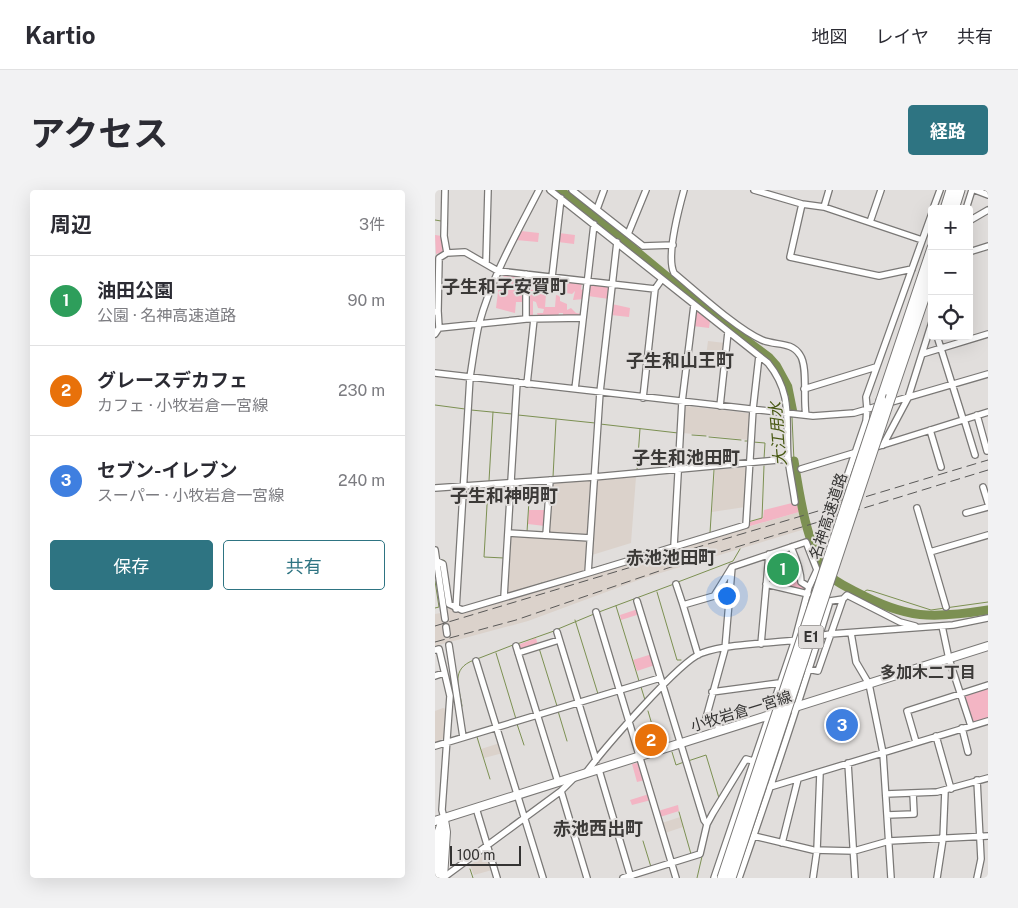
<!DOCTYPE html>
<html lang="ja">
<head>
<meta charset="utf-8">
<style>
	body { margin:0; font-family:"Public Sans","Noto Sans JP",sans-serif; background:#f2f2f3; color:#2b2b33 }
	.controls { position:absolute; right:15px; top:15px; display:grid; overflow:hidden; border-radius:5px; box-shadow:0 5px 20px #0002 }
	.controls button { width:45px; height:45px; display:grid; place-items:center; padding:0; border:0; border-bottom:1px solid #e1e1e2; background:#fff; color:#2b2b33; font:25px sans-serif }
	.scale { position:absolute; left:15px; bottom:12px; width:71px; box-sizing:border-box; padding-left:5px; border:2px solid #343332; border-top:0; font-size:14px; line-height:18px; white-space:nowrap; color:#343332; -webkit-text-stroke:4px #e1dedc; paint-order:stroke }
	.you { position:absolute; left:291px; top:405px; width:18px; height:18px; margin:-12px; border:4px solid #fff; border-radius:50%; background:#1a73e8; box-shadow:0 0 0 8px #1a73e833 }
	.badge { display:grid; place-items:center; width:32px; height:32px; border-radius:50%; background:#2e7482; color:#fff; font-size:16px; font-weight:700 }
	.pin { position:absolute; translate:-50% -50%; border:2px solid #fff; box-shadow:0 1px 5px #0006 }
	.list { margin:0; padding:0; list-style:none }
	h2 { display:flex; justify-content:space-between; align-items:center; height:65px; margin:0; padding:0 20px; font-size:21px }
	h2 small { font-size:16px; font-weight:400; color:#7c7c81 }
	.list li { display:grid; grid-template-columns:32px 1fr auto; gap:15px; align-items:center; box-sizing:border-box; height:90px; padding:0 20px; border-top:1px solid #e1e1e2 }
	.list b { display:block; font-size:19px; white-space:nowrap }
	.list p { margin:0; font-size:16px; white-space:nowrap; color:#7c7c81 }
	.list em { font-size:16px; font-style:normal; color:#7c7c81 }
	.actions { display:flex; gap:10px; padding:15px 20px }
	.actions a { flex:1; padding:11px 0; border:1px solid #2e7482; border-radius:5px; text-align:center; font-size:18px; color:#2e7482 }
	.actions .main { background:#2e7482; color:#fff }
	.icon { flex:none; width:28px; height:28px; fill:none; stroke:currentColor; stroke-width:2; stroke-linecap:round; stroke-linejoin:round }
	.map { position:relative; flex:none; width:553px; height:688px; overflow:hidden; border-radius:5px }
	header { display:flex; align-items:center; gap:30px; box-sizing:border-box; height:70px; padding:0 25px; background:#fff; border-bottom:1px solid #e1e1e2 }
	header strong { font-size:24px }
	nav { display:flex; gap:28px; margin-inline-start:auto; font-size:18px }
	.intro { display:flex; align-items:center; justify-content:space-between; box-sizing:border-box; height:120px; padding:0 30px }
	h1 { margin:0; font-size:35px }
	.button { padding:12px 22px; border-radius:5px; background:#2e7482; color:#fff; font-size:18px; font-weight:700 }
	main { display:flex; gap:30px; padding:0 30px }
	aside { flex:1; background:#fff; border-radius:5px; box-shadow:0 5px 20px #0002 }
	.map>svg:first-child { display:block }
	.built { fill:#dbd2cb }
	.green { fill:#f3b5c4 }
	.water { fill:#7c9052 }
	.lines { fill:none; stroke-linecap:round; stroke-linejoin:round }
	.stream { stroke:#7c9052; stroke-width:1 }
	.river { stroke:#7c9052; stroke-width:9 }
	.minor-casing { stroke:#7a7876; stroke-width:8 }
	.major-casing { stroke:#7a7876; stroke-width:10 }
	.highway-casing { stroke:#7a7876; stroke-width:11 }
	.minor { stroke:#fff; stroke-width:5.5 }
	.major { stroke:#fff; stroke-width:8 }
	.highway { stroke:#fff; stroke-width:9 }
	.rail { stroke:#5a5958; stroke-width:1; stroke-dasharray:10 5; stroke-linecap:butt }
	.highway-bridge-casing { stroke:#7a7876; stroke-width:11; stroke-linecap:butt }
	.highway-bridge { stroke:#fff; stroke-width:9 }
	.labels { text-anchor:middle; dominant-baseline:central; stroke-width:4; stroke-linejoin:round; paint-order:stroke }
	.shield { fill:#e1dedc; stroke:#686665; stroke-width:1 }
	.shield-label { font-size:14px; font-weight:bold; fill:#343332 }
	.street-label { font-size:15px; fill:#343332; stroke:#e1dedc }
	.water-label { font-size:16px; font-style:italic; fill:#465711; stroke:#e1dedc }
	.neighbourhood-label { font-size:16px; font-weight:bold; fill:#3c3a38; stroke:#e1dedc }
	.quarter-label { font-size:18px; font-weight:bold; fill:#3c3a38; stroke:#e1dedc }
</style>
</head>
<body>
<header>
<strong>Kartio</strong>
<nav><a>地図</a><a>レイヤ</a><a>共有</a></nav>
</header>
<div class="intro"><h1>アクセス</h1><a class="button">経路</a></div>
<main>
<aside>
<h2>周辺<small>3件</small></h2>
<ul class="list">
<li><span class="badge" style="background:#2e9e5b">1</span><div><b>油田公園</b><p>公園 · 名神高速道路</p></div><em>90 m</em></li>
<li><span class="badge" style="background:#e8710a">2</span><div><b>グレースデカフェ</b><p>カフェ · 小牧岩倉一宮線</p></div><em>230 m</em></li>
<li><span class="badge" style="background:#3f7fe0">3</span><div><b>セブン-イレブン</b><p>スーパー · 小牧岩倉一宮線</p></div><em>240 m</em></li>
</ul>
<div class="actions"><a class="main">保存</a><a>共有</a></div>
</aside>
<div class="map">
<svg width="553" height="688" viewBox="0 0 553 688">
	<rect width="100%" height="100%" fill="#e1dedc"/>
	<path class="built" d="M273,151L290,153L288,168L271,166Z
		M252,216L313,223L315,226L314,250L248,243L249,218Z
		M312,277L310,317L277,322L280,280Z
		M201,287L196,353L157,365L161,290Z
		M157,290L153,347L116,344L114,342L117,294Z
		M364,322L370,339L209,388L93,431L0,456V424L11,422L13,418L26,422Z
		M74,345L153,350L151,380L71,404Z
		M8,518L11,519L9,548L0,553V521Z
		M65,553L68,563L49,568L46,559Z
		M245,627L248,637L230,643L227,633Z
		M51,663L57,680L39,685L35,675Z"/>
	<path class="green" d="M86,41L104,43L103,52L81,50Z
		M124,43L140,45L139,54L123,52Z
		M0,45L7,46L8,62L1,64Z
		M69,83L87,85L89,88V112H81L80,123L61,118L64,94H67Z
		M127,90L147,92L146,100L150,98L149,109L138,110L140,101L137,104L131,103V97L127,96Z
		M156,93L173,95L175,98L174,109L153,106Z
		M108,99L111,104L110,117H120L121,105L125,106V111L132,114V120L136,118L141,123L147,124L145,126H128V123H124L123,126H103L102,123H108L109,119L103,118L101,112L98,111V126L94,127V100Z
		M177,114L195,118L194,127L176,125Z
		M262,121L275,131L274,138L258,136L260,122Z
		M224,269L243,271L242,277L223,280Z
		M361,312L364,322L312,337L313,333L328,328L329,320Z
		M94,320H111L110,336L93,334Z
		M354,360L357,374L372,398L371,402L334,393L336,365Z
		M203,419L205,424L186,430L185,425Z
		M101,448L103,456L85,462L83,455Z
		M217,464L220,475L202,481L198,470Z
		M553,497V529L538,533L529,504Z
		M202,573L205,574L210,590L202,592L197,574Z
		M214,604L216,610L197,615L195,610Z
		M243,615L244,621L225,627L223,621Z"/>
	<path class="water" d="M119,0H132L150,13L289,128L337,164L345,173L357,195L363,225H356L353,205L344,185L148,22Z"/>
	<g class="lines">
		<path class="stream" d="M0,30L6,31
			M0,215L30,219
			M36,220L77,224
			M83,225L160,233
			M357,227L359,271
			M165,234L243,243
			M257,245L271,246
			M274,247L306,250
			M310,251H313
			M318,252L330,253L329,269
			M202,280L205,239
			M118,287L121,230
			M54,291L58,222
			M53,298L49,367L69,368
			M313,332L327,328L329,276
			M92,342L95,295
			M275,343L279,280
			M8,370L10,371
			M156,379L176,373
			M0,391L4,417L0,418
			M116,391L146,382
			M13,392L17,412
			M243,392L298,371L305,359
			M99,396L107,393
			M222,402L242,470H246
			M425,404L432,400L437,401L496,420L553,412
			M181,416L204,491
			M164,422L239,394
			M140,430L163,504
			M123,439L159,424
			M82,454L119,441
			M104,458L122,516
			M61,463L81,529
			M42,469L78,455
			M187,497L193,495
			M206,497L210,510
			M146,509L181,498
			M27,516C24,496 15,479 39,470
			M105,521L140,511
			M123,521L132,551
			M213,521L223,555
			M73,531L99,523
			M82,534L89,555
			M42,547L55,589
			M237,562L241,575L249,572
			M253,571L271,565L284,608
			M289,611L305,584
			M244,622L256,664
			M208,651L216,677
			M35,679L38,688
			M262,688L269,658"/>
		<path class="river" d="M359,271C364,303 372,357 392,383C398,391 412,397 421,402C472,429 497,429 553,420"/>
		<g class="minor-casing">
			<path id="minor" d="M10,0L9,46L12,63
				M115,0L333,173C359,205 350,232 353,269C355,283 358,298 360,312
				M137,0L208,56L238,55
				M249,0C244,18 231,67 239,83C262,102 302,139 327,150C341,156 356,151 365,165C373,176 368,210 371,225
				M319,0L367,14L389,17L487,50
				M540,0L553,5
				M367,14L355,67L444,86L477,79
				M389,17L394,0
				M162,19L169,0
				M498,19L505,0
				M531,19L537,0
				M534,31L553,20
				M435,32L446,0
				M193,44L211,0
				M534,62L553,56
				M51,73L53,0
				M117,87L126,8
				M3,121L4,68L12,63L30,62L63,81L220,99
				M0,122L3,121L4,138
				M91,129V84
				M0,144L4,138L91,129L148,128
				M502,146L528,229
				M487,164L553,144
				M0,183L378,226L419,223L553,184
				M92,194L99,129
				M140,199L159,34
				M369,199L441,177
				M208,208L220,99L227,89
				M285,216L293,142
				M542,225L552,261
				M529,229L540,265
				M495,240L506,277
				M448,255L473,208L497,132
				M438,258L553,222
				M366,279L422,262
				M548,297L553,313
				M0,298L159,287L353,269
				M405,307L431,231L432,219L431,207L497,23
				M482,318L511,417
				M531,323L553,317
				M73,343L155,348
				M111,345L115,290
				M239,356L247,212L259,115
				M356,357C360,366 366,382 366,392L374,397
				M0,360L10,429
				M495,362L553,345
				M2,371L8,374L14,414L27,420L153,383L165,202L182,52
				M153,383L311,335L318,219L324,166
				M241,394L248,415
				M331,394L373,404
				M69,407L82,192
				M202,411L269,630L272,634
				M21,419L35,187C38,169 40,151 44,134C57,86 82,43 104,0
				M161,422L241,688
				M507,436L514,469L536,536
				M11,437L12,444
				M122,442L161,570
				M416,443L421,472L434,494L448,563L456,688
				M374,448L395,444L518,435L553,428
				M326,454L334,364
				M14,455L28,547
				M81,456L123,592
				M0,460L4,459L15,506L7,620L9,628
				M83,463L124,450
				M263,465L248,415L279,406L297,377L371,352L382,380L374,397L360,450L279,688
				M41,471L108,688
				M372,479L383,481L408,409L412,405L465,432L480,436
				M0,486L9,483
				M277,502L344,493
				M527,538L533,562
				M289,540L271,528L290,459L297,377
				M501,546L516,599
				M481,552L472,521L553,495
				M0,556L225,488
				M413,573L420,688
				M164,580L196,688
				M150,584C167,561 245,470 267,463C291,454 336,453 362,450
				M335,597L553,531
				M126,601L152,688
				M451,604L502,602L553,588
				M41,618L62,688
				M452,625L479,624L478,603
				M319,646L378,660L419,661L454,651L553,646
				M347,653L363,589
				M8,688L126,601L140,587
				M188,688L265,664L272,634L278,623L311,569L318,571
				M304,688C336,596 367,504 395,411L408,409
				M378,688L382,660L385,583
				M502,688L508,649L510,601
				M542,688L546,669L542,590"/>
		</g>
		<g class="major-casing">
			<path id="major" d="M0,631L553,456
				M0,688L4,641L9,628
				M8,688L11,642L9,630"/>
		</g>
		<g class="highway-casing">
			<path id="highway" d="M510,19L516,0
				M519,19L525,0
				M456,206L497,85
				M446,210L497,58"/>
		</g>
		<use href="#minor" class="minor"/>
		<use href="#major" class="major"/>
		<use href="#highway" class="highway"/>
		<path class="rail" d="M0,436L553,270
			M0,452L81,430L233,378L553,280"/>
		<g class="highway-bridge-casing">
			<path id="highway-bridge" d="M287,688L446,210
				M296,688L456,206"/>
		</g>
		<use href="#highway-bridge" class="highway-bridge"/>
	</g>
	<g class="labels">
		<rect class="shield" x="363.5" y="435.5" width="25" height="23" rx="4"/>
		<g class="shield-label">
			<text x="376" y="447">E1</text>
		</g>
		<g class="street-label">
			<text transform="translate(393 326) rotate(-72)">名神高速道路</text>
			<text transform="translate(306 521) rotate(-17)">小牧岩倉一宮線</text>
		</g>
		<g class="water-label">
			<text transform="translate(343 244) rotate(-95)">大江用水</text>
		</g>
		<g class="neighbourhood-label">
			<text x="493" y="482">多加木二丁目</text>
		</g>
		<g class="quarter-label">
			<text x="70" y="96">子生和子安賀町</text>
			<text x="245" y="170">子生和山王町</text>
			<text x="251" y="267">子生和池田町</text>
			<text x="69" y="305">子生和神明町</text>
			<text x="236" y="367">赤池池田町</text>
			<text x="163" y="638">赤池西出町</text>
		</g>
	</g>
</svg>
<div class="controls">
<button>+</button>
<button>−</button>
<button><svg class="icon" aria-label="locate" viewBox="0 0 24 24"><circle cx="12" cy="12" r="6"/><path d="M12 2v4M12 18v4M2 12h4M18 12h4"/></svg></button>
</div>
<div class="scale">100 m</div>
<div class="you"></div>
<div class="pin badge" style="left:348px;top:379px;background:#2e9e5b">1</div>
<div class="pin badge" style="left:216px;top:550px;background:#e8710a">2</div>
<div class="pin badge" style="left:407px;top:535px;background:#3f7fe0">3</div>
</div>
</main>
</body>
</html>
